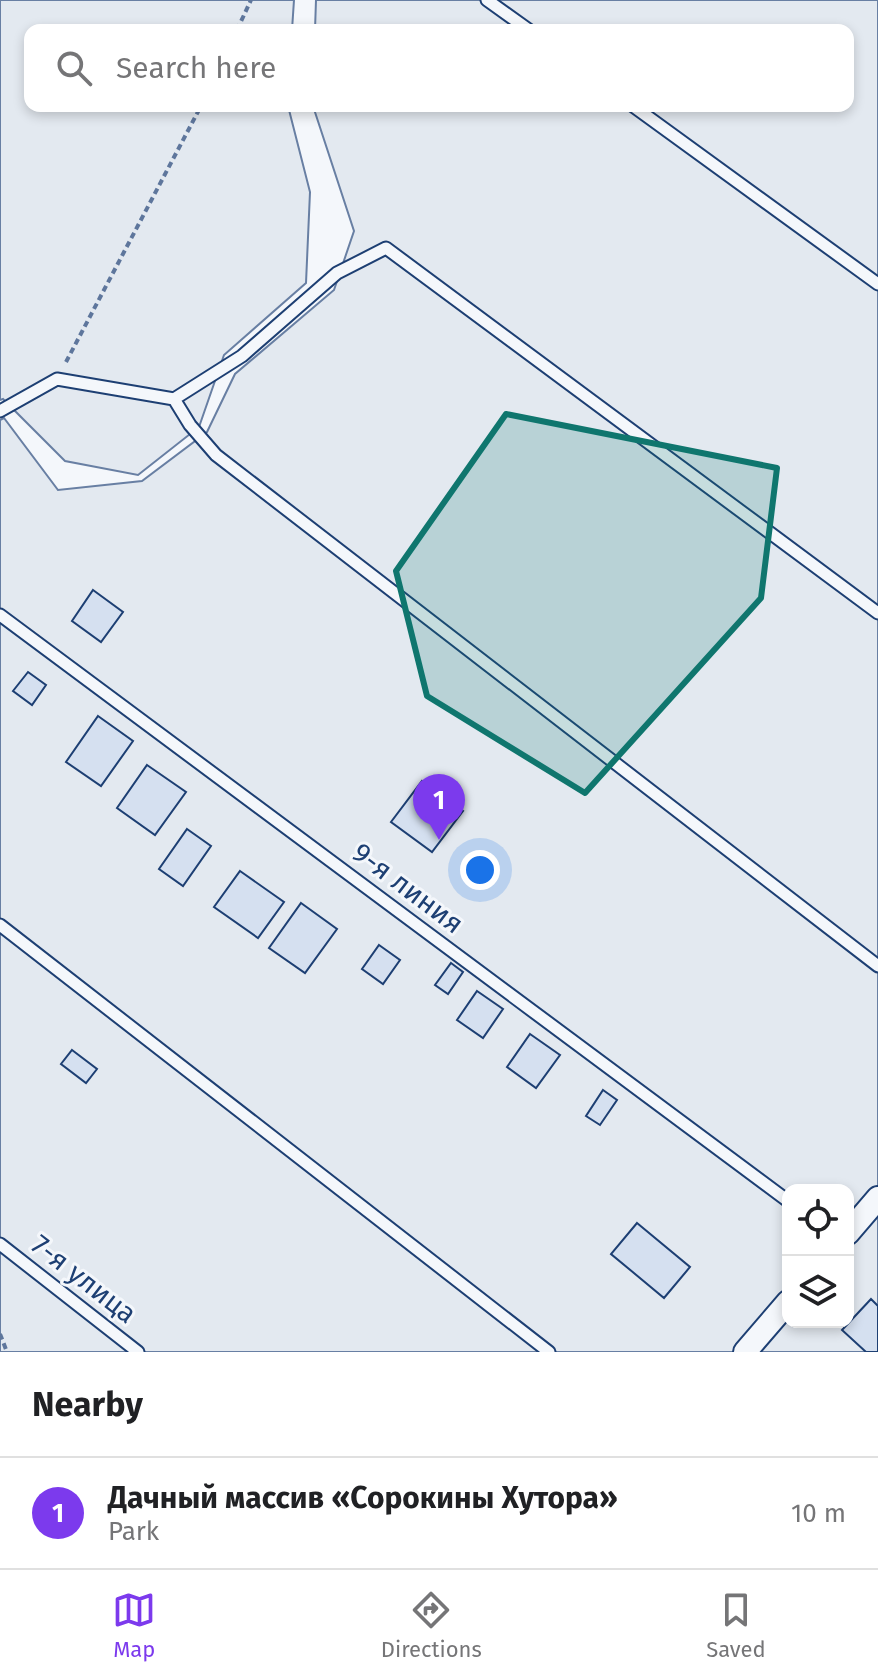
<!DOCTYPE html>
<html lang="en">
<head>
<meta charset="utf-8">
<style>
	body { margin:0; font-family:"Fira Sans",sans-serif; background:#f2f2f2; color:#202124 }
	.controls { position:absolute; right:24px; bottom:24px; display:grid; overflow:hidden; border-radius:16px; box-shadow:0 4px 12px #0003 }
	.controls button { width:72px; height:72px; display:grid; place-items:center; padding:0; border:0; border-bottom:2px solid #e0e0e0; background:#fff; color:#202124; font:40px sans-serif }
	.you { position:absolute; left:480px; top:870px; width:28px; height:28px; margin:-20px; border:6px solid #fff; border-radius:50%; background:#1a73e8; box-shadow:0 0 0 12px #1a73e833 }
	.badge { display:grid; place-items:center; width:52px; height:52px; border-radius:50%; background:#7c3aed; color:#fff; font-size:26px; font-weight:700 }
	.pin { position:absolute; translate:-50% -66px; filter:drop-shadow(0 2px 4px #0008) }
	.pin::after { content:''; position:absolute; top:42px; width:28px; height:24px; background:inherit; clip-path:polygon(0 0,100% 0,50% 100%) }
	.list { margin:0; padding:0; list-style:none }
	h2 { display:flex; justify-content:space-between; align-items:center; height:104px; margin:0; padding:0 32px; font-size:34px }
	h2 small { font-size:26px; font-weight:400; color:#757577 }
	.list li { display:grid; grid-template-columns:52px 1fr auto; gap:24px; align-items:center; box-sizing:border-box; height:112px; padding:0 32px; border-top:2px solid #e0e0e0 }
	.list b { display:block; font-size:30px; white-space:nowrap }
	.list p { margin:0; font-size:26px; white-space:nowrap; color:#757577 }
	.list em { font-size:26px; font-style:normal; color:#757577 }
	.icon { flex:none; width:44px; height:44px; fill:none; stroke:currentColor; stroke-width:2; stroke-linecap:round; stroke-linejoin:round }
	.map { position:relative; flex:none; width:878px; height:1352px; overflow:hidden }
	.search { position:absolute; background:#fff; box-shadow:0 4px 12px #0003; left:24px; right:24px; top:24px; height:88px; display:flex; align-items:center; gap:20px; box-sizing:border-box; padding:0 28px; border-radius:16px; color:#757577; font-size:30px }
	.sheet { height:216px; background:#fff }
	nav { display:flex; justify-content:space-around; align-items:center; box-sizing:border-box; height:112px; border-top:2px solid #e0e0e0; background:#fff; font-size:22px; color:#757577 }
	nav a { display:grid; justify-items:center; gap:4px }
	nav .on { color:#7c3aed }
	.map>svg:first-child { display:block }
	.green { fill:#e3e9f0; stroke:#687fa3; stroke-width:2; fill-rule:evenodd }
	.building { fill:#d5e0f0; stroke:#1d3f73; stroke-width:2 }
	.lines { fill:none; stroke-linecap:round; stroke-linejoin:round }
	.service-casing { stroke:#1d3f73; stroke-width:15 }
	.minor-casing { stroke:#1d3f73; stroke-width:26 }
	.path { stroke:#5e769c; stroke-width:4; stroke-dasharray:6 4; stroke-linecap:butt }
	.service { stroke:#f4f7fb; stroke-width:11 }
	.minor { stroke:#f4f7fb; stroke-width:22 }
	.marked { fill:#0f766e; fill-opacity:0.2; stroke:#0f766e; stroke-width:6; stroke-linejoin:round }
	.labels { text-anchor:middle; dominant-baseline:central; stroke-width:6; stroke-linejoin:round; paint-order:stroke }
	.street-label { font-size:28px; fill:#1d3f73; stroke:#f4f7fb }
</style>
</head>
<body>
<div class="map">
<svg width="878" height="1352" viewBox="0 0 878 1352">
	<rect width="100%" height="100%" fill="#f4f7fb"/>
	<path class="green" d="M0,0H294L292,30H30V106H288L310,192L306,283L224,355L199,427L138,475L65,461L3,399L0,400Z
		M316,0H878V1352H0V420L4,418L58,490L142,481L207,432L235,374L334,290L354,231L313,106H848V30H315ZM788,1190H848V1322H788Z"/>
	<path class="building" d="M93,590L123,612L101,642L72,621Z
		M28,672L46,685L32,705L13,691Z
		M98,716L133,741L101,786L66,762Z
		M147,765L186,792L155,835L117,808Z
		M422,781L463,811L432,852L391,822Z
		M187,829L211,846L183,886L159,869Z
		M240,871L284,902L258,938L214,907Z
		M301,903L337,929L305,973L269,948Z
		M379,945L400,960L383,984L362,969Z
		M451,963L463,972L448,994L435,985Z
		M477,991L503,1009L483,1038L457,1020Z
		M530,1034L560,1055L536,1088L507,1067Z
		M72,1050L97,1069L86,1083L61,1064Z
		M603,1090L617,1100L600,1125L586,1116Z
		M637,1223L690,1267L664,1298L611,1254Z
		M871,1299L878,1306V1352H866L842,1330Z"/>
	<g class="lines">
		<g class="service-casing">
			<path id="service" d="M487,0L529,30
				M633,106L878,284
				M174,399L190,425L216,455L878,966
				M0,411L57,379L174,399L242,356L337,273L386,248L878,613
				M0,615L788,1201
				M0,925L549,1352
				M0,1244L138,1352"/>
		</g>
		<g class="minor-casing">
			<path id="minor" d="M848,1233L878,1198
				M745,1352L788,1302"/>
		</g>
		<path class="path" d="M237,30L251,0
			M66,362L201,106
			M0,1334L7,1352"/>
		<use href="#service" class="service"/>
		<use href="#minor" class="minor"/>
	</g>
	<path class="marked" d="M506,414L777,468L761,598L585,793L427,696L396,571Z"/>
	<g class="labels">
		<g class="street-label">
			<text transform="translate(408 888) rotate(37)">9-я линия</text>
			<text transform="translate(84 1279) rotate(38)">7-я улица</text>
		</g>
	</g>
</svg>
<div class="controls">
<button><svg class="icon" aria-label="locate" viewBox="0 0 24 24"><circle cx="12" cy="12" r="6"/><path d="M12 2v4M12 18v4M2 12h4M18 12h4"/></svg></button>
<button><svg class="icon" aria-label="layers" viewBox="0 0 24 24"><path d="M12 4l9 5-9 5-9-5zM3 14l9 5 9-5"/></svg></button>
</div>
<div class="you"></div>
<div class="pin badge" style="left:439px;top:840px">1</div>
<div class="search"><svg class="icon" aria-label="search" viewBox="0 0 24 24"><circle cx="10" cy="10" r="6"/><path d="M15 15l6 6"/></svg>Search here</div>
</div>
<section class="sheet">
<h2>Nearby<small></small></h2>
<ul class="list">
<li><span class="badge">1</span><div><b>Дачный массив «Сорокины Хутора»</b><p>Park</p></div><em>10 m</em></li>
</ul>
</section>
<nav>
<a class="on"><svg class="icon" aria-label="map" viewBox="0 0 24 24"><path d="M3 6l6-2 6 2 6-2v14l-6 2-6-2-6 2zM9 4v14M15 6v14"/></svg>Map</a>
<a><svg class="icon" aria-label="directions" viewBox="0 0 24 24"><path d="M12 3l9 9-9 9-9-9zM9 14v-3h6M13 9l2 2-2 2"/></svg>Directions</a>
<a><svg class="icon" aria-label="saved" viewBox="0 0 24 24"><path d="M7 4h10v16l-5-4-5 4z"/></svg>Saved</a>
</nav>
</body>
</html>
